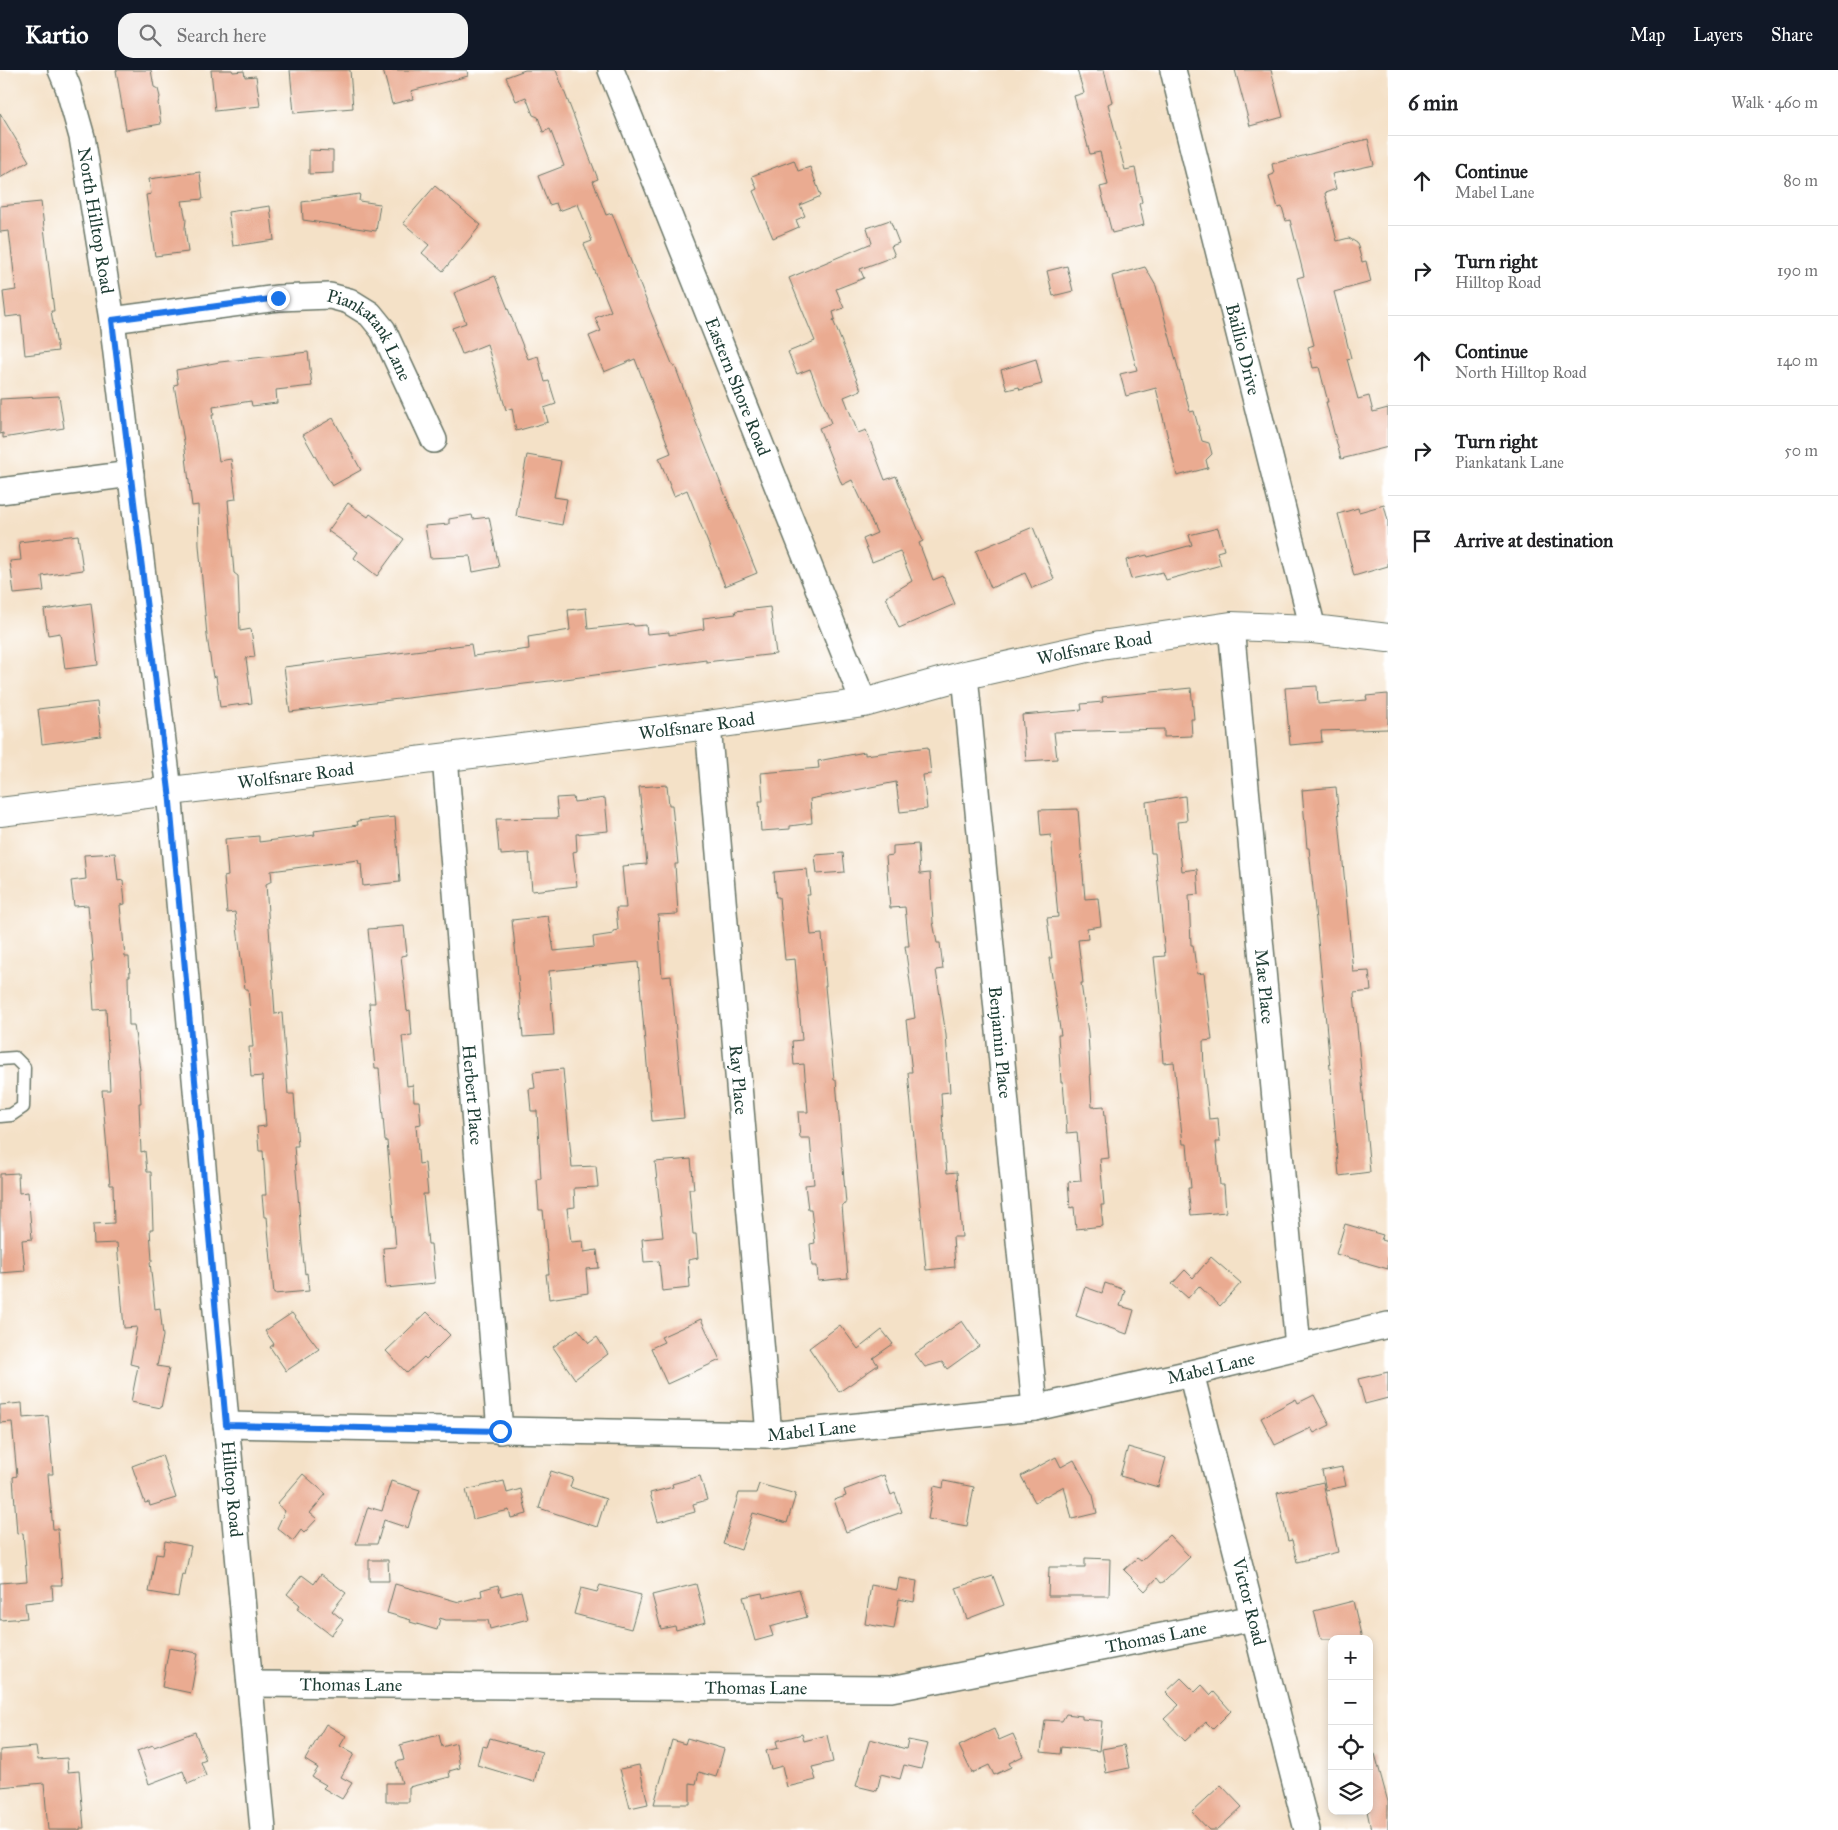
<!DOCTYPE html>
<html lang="en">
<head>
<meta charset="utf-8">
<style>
	body { margin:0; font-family:"IM FELL Great Primer",serif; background:#f2f2f2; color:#202124 }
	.controls { position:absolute; right:15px; bottom:15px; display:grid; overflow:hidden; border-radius:10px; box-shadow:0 2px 8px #0003 }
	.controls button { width:45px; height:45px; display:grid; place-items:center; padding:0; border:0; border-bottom:1px solid #e0e0e0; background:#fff; color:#202124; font:25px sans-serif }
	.stop { position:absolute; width:15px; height:15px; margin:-11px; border:4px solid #1a73e8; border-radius:50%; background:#fff }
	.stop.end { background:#1a73e8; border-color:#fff; box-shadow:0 1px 5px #0008 }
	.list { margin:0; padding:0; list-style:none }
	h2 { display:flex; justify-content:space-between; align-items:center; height:65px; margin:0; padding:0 20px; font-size:21px }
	h2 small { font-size:16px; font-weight:400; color:#757577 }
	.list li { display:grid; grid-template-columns:32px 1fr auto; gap:15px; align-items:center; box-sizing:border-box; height:90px; padding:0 20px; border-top:1px solid #e0e0e0 }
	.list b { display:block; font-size:19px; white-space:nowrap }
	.list p { margin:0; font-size:16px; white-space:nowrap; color:#757577 }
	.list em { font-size:16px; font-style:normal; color:#757577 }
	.icon { flex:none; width:28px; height:28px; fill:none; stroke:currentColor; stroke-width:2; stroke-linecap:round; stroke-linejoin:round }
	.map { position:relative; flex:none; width:1388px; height:1760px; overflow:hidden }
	header { display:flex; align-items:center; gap:30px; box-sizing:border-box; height:70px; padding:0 25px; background:#111827; color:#fff }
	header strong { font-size:24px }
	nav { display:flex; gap:28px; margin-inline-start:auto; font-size:18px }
	.search { width:350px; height:45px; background:#f2f2f2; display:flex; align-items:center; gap:12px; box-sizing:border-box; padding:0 18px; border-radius:15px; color:#757577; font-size:19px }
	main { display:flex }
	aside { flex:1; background:#fff }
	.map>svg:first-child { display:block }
	.building { fill:#eaab91 }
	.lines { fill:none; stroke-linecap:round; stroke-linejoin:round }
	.service-casing { stroke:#6a7667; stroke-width:15 }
	.minor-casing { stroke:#6a7667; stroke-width:28 }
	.tertiary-casing { stroke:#6a7667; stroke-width:30 }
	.service { stroke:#fff; stroke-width:12 }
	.minor { stroke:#fff; stroke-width:25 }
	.tertiary { stroke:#fff; stroke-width:28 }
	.route { stroke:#1a73e8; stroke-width:6 }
	.labels { text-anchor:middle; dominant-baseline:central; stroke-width:4; stroke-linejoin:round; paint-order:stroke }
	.street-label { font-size:18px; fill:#1f3d34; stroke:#fff }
</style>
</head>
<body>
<header>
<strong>Kartio</strong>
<div class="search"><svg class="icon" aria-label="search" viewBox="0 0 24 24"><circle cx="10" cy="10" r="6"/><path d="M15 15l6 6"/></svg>Search here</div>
<nav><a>Map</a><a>Layers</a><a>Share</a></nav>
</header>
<main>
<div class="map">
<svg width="1388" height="1760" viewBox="0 0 1388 1760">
	<rect width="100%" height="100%" fill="#fff"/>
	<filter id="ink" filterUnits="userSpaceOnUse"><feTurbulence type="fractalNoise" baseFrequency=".02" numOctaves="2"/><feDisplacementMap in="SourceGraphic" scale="10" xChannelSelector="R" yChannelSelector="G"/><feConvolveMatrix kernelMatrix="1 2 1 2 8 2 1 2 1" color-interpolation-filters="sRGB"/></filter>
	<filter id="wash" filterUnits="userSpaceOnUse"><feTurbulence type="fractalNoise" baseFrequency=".0096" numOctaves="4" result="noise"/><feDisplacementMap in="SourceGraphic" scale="20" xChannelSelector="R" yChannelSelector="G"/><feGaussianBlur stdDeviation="1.12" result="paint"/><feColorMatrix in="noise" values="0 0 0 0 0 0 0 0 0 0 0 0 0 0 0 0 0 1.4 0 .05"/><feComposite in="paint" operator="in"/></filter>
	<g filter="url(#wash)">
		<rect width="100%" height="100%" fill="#f4e1c7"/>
		<g id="blocks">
			<path class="building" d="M116,0H151L154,17L158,19L160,27L158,33L161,54L126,60Z
				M211,0H232L233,2L244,1L245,7L256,6L260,36L215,41Z
				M290,0H350L353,38L294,43Z
				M383,0H467L468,6L411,21L413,29L392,34Z
				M525,0H556L598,109L593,111L606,145L612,143L648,235L673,296H675L695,350L757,503L725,516L687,420L674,426L659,388L671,383L635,289L604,302L589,266L601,261L595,248L611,241L584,174L592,171L578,134L559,141L556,133L549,135L538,106L564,96L550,59L543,62L538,47L533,45L526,27L516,31L506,7Z
				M1077,0H1104L1112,32L1108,34L1125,100L1135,98L1142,132L1139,134L1144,155L1112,163L1100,117L1108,115L1100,82L1090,84L1074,26L1084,23Z
				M1235,0H1271L1283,47L1250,56Z
				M0,43L29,91L0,108Z
				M1368,69L1374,95L1332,104L1336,119L1325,123L1337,171L1349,168L1357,173L1362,192L1366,191L1371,212L1334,222L1351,288L1347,289L1358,329L1369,326L1373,342L1388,338V377L1341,389L1326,332H1328L1319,297L1313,298L1308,277L1314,275L1297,208L1304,206L1290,150L1286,151L1282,137L1278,138L1269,106L1274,104L1272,94Z
				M309,80L333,81V103L309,104Z
				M794,90L798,101L810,97L821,126L800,135L805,146L796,150L799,157L773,168L753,121L757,119L752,106Z
				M200,102L203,129L182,131L186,150L185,158L188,182L155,186L146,125L151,124L149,109Z
				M435,116L481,155L443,201L422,183L429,175L403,153Z
				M360,124L359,131L380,134L376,161L303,150L302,132Z
				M41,132L54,241H51L58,281L25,285L21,245L6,247L3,222L16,220L9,161L0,162V136Z
				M270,136L274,170L233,176L228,142Z
				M890,150L899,173L891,176L895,186L860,199L864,208L836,219L844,238L833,242L835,249L833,250L861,320L844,327L858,363L866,360L885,410L896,406L923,471L919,473L933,510L943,506L955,534L899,558L886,527L912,511L900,481L872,492L863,469L877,463L852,410L842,415L819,358L831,353L810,299L797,304L788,282L815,271L789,208L872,173L867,158Z
				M1067,196L1073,221L1053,226L1047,201Z
				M1145,197L1156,216L1190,342L1194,341L1202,371L1209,373L1212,384L1206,390L1208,398L1177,406L1156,318L1126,326L1120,304L1137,300L1112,206Z
				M495,206L528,289L538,286L545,312L549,311L556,334L544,338L548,352L516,361L512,338L506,340L487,274L462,284L452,258L466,253L454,223Z
				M308,282L312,316L276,320L277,333L252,336L251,331L213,337L214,345H212L219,391L231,389L236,429L228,430L234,503L238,506L240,561L251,559L255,587L246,588L252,633L220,637L216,606L213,607L207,566L199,475L198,435L192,436L184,371L174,315L178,314L176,300L220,292Z
				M1036,289L1042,314L1020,320L1019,317L1007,320L1001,300Z
				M59,326L64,358L3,368V363L0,364V329Z
				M333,348L361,400L332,416L303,365Z
				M527,385L561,391L554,427L567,429L562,455L516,446Z
				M348,433L368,447L370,444L404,469L377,506L354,488L358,482L328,461Z
				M1384,435L1388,451V496L1354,506L1338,444L1358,438L1359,442Z
				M472,445L473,449L489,447L499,497L473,502L470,486L430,488L425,456L449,454V449Z
				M1033,457L1054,509L1032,518L1025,503L991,518L976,481Z
				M1218,458L1224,480L1217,482L1221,495L1166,510L1163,502L1131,509L1126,490L1147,485L1148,487L1192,475L1189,465Z
				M78,465L83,500L42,506L44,521L14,524L10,491L21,490L19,472Z
				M91,533L98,595L65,599L60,563L48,565L44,540Z
				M770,537L776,584L706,592V590L558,610L290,642L284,597L471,574L473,586L529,579L528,567L570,560L568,540L586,538L588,559L633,554L634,556L646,555L647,564L669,562V565L704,559L703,548L736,544L735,541Z
				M1317,616L1318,634L1367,630L1366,626L1388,624V659L1321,661L1322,672L1290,675L1285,618Z
				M1191,618L1194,649H1191L1192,666L1164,667V659L1054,662L1057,689L1026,691L1022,645L1082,640L1081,634L1103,632L1102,627Z
				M97,632L101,666L42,674L38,639Z
				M928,677L931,704L923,705L927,739L900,742L896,712L810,729L812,753L790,756V759L761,761L759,731H763L761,703L819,698L818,691L865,682V685Z
				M667,715L669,735H672L678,794H675L678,844L658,845L662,907L671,906L684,1048L652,1051L638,892L549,901L554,965L523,967L517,895L512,850L548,846L554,881L594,877L593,867L613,864V861L618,860L616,838H626L622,796L647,794L639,717Z
				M1336,717L1353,902L1369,901L1371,921L1354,923L1370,1102L1339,1106L1327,963L1309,778H1307L1302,720Z
				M1185,726L1187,751L1177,752L1182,801L1197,799L1199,824L1189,825L1191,875H1193L1197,904L1204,903L1212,970L1203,971L1204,1000L1209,1049L1218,1048L1220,1072H1216L1220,1115H1224L1226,1142L1191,1145L1188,1118H1191L1187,1074H1183L1174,992L1163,993L1161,962H1162L1154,887L1165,886L1155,783H1151L1146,732Z
				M573,727L574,732L605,728L608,761L576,764L577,781L573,782L577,816L532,821L529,783L501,785V782H499L496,749L558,748L556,728Z
				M1078,739L1085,829L1098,828L1101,856L1087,858L1088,869L1078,870L1083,913H1081L1088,963L1092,1037L1104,1036L1109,1088L1100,1089L1104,1135H1101L1103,1156L1076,1159L1074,1137L1070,1138L1068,1112L1081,1111L1077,1062L1067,1063L1063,1012H1061L1058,965H1061L1049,888H1052L1047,848L1058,847L1051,765L1041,766L1039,740Z
				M395,747L400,812L363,816L361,794H359L358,790L271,801L272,811L266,814L275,944L282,943L288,1024H294L298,1076H294L302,1175L305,1204L307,1203L309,1221L274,1224L267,1147H264L262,1125H266L263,1081H259L257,1057L266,1056L262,1006L251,1007L249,977H253L248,919H245L235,842L227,843L224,807L228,806L225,769L259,766V772L315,765L314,761L358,755L357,751Z
				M918,774L920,804L930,803L933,852L937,873H940L943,899L936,900L946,965L950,1022L941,1023L944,1073L947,1103L957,1102L962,1167H953L955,1197L926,1200L908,1002H912L906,950L915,948L905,876H909L905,837L890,838L886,786L893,785V776Z
				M115,783L118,811L123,810L125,834L120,835L125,887H129L130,906H128L129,955H134L140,1000H139L141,1033H139L141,1082L145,1081L147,1102H151L153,1159H150L152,1191L150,1192L155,1239L160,1238L163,1266L157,1296L169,1298L161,1338L131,1332L138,1296L130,1294L137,1257L124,1258L117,1173L94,1174L93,1154L114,1153L113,1115H110L102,1020H110L106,939L94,940L91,892L93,891L88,835L74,836L71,811L86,809L84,785Z
				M843,783L845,802L817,804L815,785Z
				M807,799L810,825H807L811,865L822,864L826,916H825L834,1010H836L846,1134L842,1135L848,1208L818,1211L817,1196H812L810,1174L815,1173L811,1139H808L805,1115L814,1114L810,1068H800L798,1042H808L804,994L794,995L792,971L802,970L795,889L785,890L779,827H776L774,802Z
				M404,856L407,885L401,886L407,941L410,940L412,965L402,966L407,1016L413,1015L414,1031H419L421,1054L416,1055L419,1094L425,1093L428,1124H423L428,1174H431L435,1213L386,1218L383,1178L396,1177L387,1071H385L379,998H375L369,933H375L368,859Z
				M563,999L572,1097L596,1096L598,1117L574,1118L575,1137L567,1138L571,1172L583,1171L584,1182L597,1180L599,1198L586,1199L588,1223L549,1229L546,1204H549L543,1140H539L537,1110L541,1109L537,1041H531L529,1019L535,1018L533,1002Z
				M691,1089L694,1119H689L693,1164H696L698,1188L688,1190L690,1218L662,1221L659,1191L644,1192L642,1169L663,1167L655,1092Z
				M18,1103L19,1123L28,1122L32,1169L22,1170L25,1201L0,1203V1104Z
				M1345,1154L1383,1165L1381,1170L1388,1172V1199L1336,1184Z
				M1211,1187L1241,1213L1220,1236L1199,1216L1188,1228L1172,1214L1185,1200L1193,1208Z
				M1105,1213L1125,1220L1120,1236L1134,1240L1127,1264L1076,1246L1085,1217L1102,1223Z
				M427,1242L450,1265L426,1289L424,1287L407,1303L386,1281Z
				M292,1243L319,1279L286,1301L270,1277L274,1274L265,1261Z
				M701,1249L720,1290L667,1314L651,1278L664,1272L661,1267Z
				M962,1251L979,1276L947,1299L942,1292L925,1297L915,1284Z
				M840,1255L858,1279L882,1260L893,1274L873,1288L878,1295L839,1322L809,1278Z
				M578,1259L589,1273L597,1267L608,1284L575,1309L553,1277Z
				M1388,1302V1328L1365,1334L1358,1309Z
				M1314,1325L1330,1355L1314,1363L1311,1358L1275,1375L1261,1348L1296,1329L1298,1333Z
				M22,1333L23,1348L48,1346L53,1404H48L53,1459H58L62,1515H52L53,1530L25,1533L27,1548L0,1550V1513L27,1511L23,1463L17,1464L13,1407L17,1406L12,1352L0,1353V1335Z
				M1128,1377L1166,1388L1158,1417L1120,1406Z
				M162,1385L176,1428L150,1436L149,1432L145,1433L132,1396Z
				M1056,1387L1061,1397L1074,1390L1093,1425L1097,1443L1072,1449L1064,1416L1035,1432L1021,1406Z
				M1342,1397L1346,1416L1326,1420L1322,1401Z
				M551,1401L573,1408L570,1417L606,1429L597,1457L539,1438Z
				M303,1404L326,1424L310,1443L317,1449L304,1463L301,1460L293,1471L277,1458L285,1441L277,1434Z
				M884,1405L891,1425L895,1423L902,1442L846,1462L834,1430L846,1426L844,1420Z
				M700,1406L707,1430L693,1434L695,1442L658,1452L650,1423L673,1417L672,1414Z
				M391,1411L420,1420L408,1458L384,1450L377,1474H356L368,1437L382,1441Z
				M504,1411L507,1423L521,1419L527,1444L511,1448L509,1440L473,1449L466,1420Z
				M944,1411L974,1417L967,1456L928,1449L934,1416L943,1418Z
				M1323,1412L1338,1482L1297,1492L1292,1470L1288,1471L1277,1423Z
				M759,1414L796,1424L787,1453L753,1443L741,1480L723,1474L739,1423H756Z
				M1169,1465L1190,1487L1165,1511L1161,1513L1157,1508L1145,1521L1124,1500L1137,1488L1141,1491Z
				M165,1471L191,1476L185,1505L182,1504L178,1527L149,1522L156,1484L163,1485Z
				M1085,1488L1110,1489L1109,1526H1048L1049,1497H1085Z
				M369,1490H388L389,1511H369Z
				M321,1504L346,1523L332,1541L343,1550L331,1565L297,1539L300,1535L287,1524L302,1505L314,1514Z
				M993,1506L1004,1535L967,1549L956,1518Z
				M899,1508L917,1511L914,1532L899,1529L894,1559L865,1554L871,1515L897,1520Z
				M395,1514L459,1532L482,1526L481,1520L498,1515L501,1526L521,1521L528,1549L490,1559L488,1550H446L440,1548L437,1560L410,1552L411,1550L387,1543Z
				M696,1514L706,1552L676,1560L675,1556L661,1559L652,1525Z
				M600,1515L641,1525L631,1559L574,1544L581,1518L597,1522Z
				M799,1519L807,1547L770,1557L773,1566L755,1571L743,1527L762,1523L763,1528Z
				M1353,1531L1362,1569H1321L1314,1541Z
				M169,1578L198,1583L191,1623L162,1617Z
				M1181,1608L1195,1622L1202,1615L1211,1625L1214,1622L1231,1641L1213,1659L1206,1652L1185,1671L1164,1649L1179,1635L1166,1622Z
				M1066,1644L1082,1646V1649L1102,1651L1099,1681L1061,1677L1060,1684L1041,1682L1045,1650L1062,1651Z
				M326,1654L346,1666L340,1676L354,1684L341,1707L352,1713L342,1729L323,1718L326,1715L312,1707L318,1698L305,1690Z
				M994,1659L999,1670L1013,1664L1023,1686L1009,1693L1011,1697L994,1705L989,1695L972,1703L959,1676Z
				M195,1662L206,1690L201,1692L206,1706L188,1714L183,1701L149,1714L137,1681L153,1675L154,1677Z
				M802,1664L804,1671L827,1665L833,1692L812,1697L816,1710L787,1717L782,1696L771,1699L766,1681L778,1678L776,1671Z
				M439,1665L442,1677L456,1673L460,1698L449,1701L450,1707L409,1717V1732H386V1713H402L396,1692L404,1690L400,1675Z
				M490,1668L542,1682L534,1712L477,1695L482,1676L487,1677Z
				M687,1668L724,1679L716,1707L699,1702L696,1714L690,1713V1734H654L672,1670L685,1674Z
				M870,1669L906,1679L908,1670L928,1674L921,1699L904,1695L900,1709L881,1704L877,1721L856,1716Z
				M1124,1675L1129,1698L1106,1703L1102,1679Z
				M36,1677L38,1690L67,1688L68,1702L79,1701L84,1758H80V1760H48L44,1713L0,1717V1680Z
				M1375,1684L1388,1732V1760H1371L1367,1741H1369V1685Z
				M639,1695L648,1734L630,1738L620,1699Z
				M1221,1715L1242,1737L1217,1760H1209L1192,1742Z"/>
		</g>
	</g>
	<g filter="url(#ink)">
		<use href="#blocks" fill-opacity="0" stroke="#6a7667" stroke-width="1"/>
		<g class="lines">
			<g class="service-casing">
				<path id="service" d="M0,989L15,988L24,997L23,1037L11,1045L0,1046"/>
			</g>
			<g class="minor-casing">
				<g id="minor">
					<path id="s1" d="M61,0L68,17L82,67L112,250L169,721L263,1760"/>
					<path id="s2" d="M611,0L864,633"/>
					<path id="s3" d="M1173,0L1313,559"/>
					<path id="s4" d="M112,250L278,228L330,226L349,231L370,244L383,260L434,370"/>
					<path d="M0,421L131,404"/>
					<path id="s5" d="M1231,556L1298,1277"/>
					<path id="s6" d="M965,605L1035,1338"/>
					<path id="s7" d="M708,655L769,1365"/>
					<path id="s8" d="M445,687L500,1361"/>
					<path id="s9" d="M1191,1303L1307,1760"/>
					<path id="s10" d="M226,1355L769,1365L1035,1338L1191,1303L1388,1255"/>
					<path id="s11" d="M251,1614L891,1619L1254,1548"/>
				</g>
			</g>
			<g class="tertiary-casing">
				<g id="tertiary">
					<path id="s12" d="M0,742L708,655L864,633L965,605L1101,575L1231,556L1313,559L1388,568"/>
				</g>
			</g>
			<use href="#service" class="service"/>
			<use href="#minor" class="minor"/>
			<use href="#tertiary" class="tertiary"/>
		</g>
	</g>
	<g class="lines" filter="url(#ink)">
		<path class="route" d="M278,228L112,250L169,721L226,1355L500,1361"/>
	</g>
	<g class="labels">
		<g class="street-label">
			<text stroke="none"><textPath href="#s1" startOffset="155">North Hilltop Road</textPath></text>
			<text stroke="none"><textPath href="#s4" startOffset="278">Piankatank Lane</textPath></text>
			<text stroke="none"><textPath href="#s3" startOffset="288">Baillio Drive</textPath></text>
			<text stroke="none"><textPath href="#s2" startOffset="341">Eastern Shore Road</textPath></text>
			<text stroke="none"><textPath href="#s12" startOffset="1108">Wolfsnare Road</textPath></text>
			<text stroke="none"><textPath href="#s12" startOffset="702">Wolfsnare Road</textPath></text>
			<text stroke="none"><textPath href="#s12" startOffset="298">Wolfsnare Road</textPath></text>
			<text stroke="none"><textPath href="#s5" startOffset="362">Mae Place</textPath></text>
			<text stroke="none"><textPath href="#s6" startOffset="369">Benjamin Place</textPath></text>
			<text stroke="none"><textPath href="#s7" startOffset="356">Ray Place</textPath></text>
			<text stroke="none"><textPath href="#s8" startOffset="339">Herbert Place</textPath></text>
			<text stroke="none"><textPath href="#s10" startOffset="991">Mabel Lane</textPath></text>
			<text stroke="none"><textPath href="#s10" startOffset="586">Mabel Lane</textPath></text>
			<text stroke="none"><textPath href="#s1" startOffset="1431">Hilltop Road</textPath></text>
			<text stroke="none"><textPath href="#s9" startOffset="236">Victor Road</textPath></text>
			<text stroke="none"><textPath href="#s11" startOffset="910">Thomas Lane</textPath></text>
			<text stroke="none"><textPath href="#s11" startOffset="100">Thomas Lane</textPath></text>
			<text stroke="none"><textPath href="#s11" startOffset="505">Thomas Lane</textPath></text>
		</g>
	</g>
</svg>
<div class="controls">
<button>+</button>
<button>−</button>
<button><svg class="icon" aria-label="locate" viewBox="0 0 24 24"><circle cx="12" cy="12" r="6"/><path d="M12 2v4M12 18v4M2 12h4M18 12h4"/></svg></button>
<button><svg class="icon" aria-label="layers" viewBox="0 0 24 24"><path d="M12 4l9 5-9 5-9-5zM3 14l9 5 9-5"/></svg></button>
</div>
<div class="stop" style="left:500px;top:1361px"></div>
<div class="stop end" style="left:278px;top:228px"></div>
</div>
<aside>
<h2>6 min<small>Walk · 460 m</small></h2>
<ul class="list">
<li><svg class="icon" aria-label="ahead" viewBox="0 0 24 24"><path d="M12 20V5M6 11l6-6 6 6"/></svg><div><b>Continue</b><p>Mabel Lane</p></div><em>80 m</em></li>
<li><svg class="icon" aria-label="right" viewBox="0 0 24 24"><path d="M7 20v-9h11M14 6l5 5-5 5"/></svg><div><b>Turn right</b><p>Hilltop Road</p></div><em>190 m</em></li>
<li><svg class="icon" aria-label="ahead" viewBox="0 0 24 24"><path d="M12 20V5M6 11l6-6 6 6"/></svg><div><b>Continue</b><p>North Hilltop Road</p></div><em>140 m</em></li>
<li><svg class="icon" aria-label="right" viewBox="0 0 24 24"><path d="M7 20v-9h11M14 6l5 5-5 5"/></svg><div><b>Turn right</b><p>Piankatank Lane</p></div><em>50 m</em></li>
<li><svg class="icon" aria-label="arrive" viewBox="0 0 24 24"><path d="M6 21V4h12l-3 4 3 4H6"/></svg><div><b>Arrive at destination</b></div></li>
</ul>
</aside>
</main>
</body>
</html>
